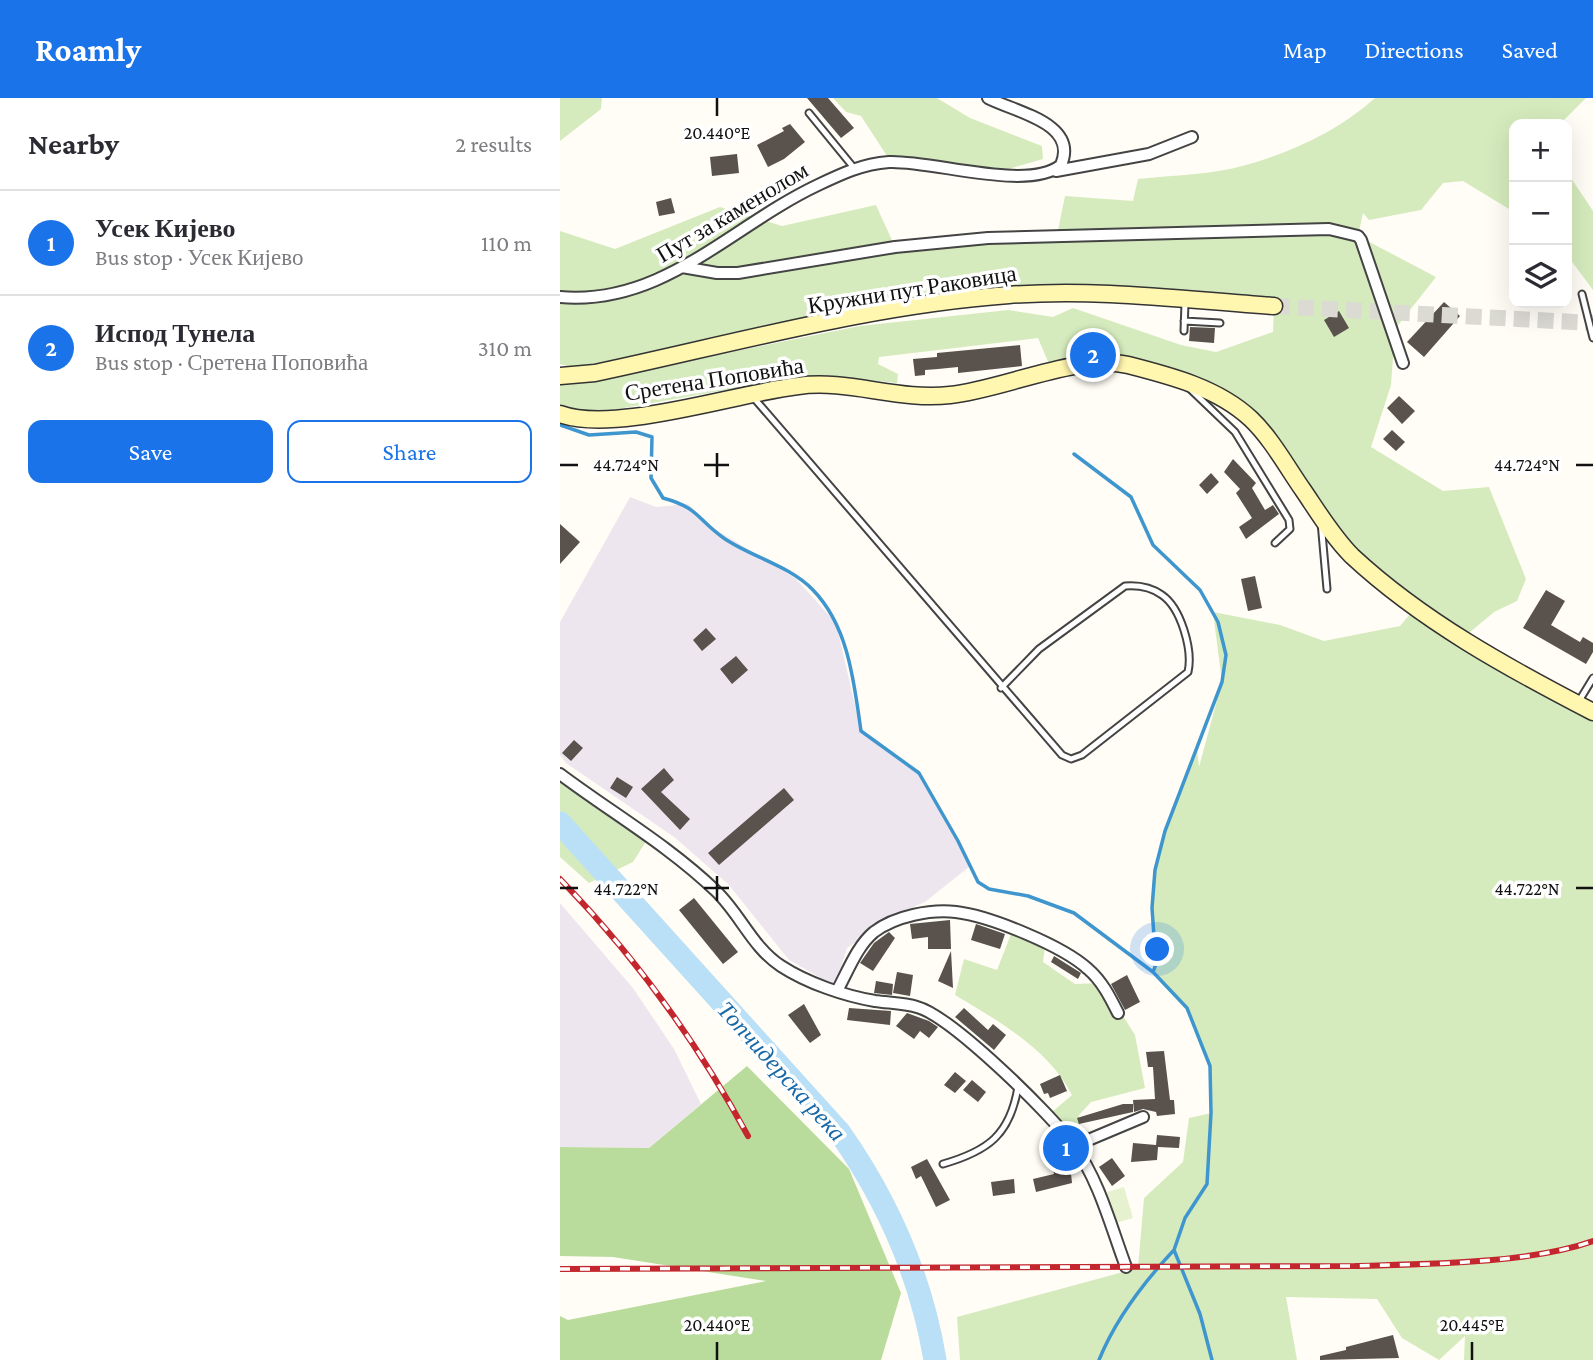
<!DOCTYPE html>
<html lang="en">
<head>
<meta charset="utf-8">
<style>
	body { margin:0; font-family:"Crimson Pro",serif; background:#f2f2f3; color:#2b2b33 }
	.controls { position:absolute; right:21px; top:21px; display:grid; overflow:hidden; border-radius:14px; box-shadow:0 7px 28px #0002 }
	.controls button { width:63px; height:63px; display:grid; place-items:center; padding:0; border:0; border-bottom:2px solid #e1e1e2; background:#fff; color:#2b2b33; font:35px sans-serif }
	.you { position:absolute; left:598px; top:852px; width:24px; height:24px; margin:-18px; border:5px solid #fff; border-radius:50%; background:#1a73e8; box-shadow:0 0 0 10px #1a73e833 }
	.badge { display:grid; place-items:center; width:46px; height:46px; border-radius:50%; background:#1a73e8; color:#fff; font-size:23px; font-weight:700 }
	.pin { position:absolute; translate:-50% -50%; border:4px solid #fff; box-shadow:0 2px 7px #0006 }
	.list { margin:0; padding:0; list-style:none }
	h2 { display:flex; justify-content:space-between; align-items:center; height:91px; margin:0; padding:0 28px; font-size:30px }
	h2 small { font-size:23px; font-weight:400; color:#7c7c81 }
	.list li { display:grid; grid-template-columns:46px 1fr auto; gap:21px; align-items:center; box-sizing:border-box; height:105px; padding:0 28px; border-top:2px solid #e1e1e2 }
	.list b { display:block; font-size:26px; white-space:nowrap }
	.list p { margin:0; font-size:23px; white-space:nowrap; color:#7c7c81 }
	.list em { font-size:23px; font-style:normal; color:#7c7c81 }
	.actions { display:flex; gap:14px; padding:21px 28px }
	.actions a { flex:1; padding:16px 0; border:2px solid #1a73e8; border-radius:14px; text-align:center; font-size:24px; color:#1a73e8 }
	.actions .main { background:#1a73e8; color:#fff }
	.icon { flex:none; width:38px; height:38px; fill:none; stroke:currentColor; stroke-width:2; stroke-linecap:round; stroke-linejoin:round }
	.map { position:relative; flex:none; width:1033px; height:1262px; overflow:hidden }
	header { display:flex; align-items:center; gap:42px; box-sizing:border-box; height:98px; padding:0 35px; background:#1a73e8; color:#fff }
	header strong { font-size:33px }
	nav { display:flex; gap:38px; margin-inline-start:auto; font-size:24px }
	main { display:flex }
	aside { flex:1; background:#fff }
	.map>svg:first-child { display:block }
	.industrial { fill:#eee6ef }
	.green { fill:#d5ebbd }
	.forest { fill:#b9dc9c }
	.pitch { fill:#e6f2cf }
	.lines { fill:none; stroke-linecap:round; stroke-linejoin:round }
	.stream { stroke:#3f96cf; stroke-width:3.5 }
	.river { stroke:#b9e0f7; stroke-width:23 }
	.building { fill:#5a524d }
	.secondary-tunnel { stroke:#dbdad3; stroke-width:16; stroke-dasharray:16 8; stroke-linecap:butt }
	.lane-casing { stroke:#444; stroke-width:9 }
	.street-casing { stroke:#444; stroke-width:14 }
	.secondary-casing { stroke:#333; stroke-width:19 }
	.lane { stroke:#fff; stroke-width:5 }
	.street { stroke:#fff; stroke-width:10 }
	.secondary { stroke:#fff6b0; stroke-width:16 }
	.rail-casing { stroke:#c4262e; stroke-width:6 }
	.rail { stroke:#fff; stroke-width:3.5; stroke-dasharray:10; stroke-linecap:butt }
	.ticks { fill:none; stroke:#111; stroke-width:2.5 }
	.labels { text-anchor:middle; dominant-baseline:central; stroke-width:7; stroke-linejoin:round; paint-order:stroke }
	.street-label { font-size:23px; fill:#111; stroke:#fff }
	.water-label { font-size:24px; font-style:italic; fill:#1768a6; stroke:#fff }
	.ticks-label { font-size:18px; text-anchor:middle; fill:#111; stroke:#fff; stroke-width:7; stroke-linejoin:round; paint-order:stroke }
</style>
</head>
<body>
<header>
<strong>Roamly</strong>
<nav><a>Map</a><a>Directions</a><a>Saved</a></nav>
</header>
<main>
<aside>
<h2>Nearby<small>2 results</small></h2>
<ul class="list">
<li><span class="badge">1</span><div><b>Усек Кијево</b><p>Bus stop · Усек Кијево</p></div><em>110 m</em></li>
<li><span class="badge">2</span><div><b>Испод Тунела</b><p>Bus stop · Сретена Поповића</p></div><em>310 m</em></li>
</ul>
<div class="actions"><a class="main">Save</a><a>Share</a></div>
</aside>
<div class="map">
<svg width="1033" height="1262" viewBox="0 0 1033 1262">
	<rect width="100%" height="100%" fill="#fffdf5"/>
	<path class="industrial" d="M70,399L96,409L128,406L153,430L235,480L276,525L301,633L359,675L410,768L365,804L339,815L287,850L275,888L229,862L168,786L114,739L6,665L0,657V524Z
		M0,805L73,890L114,951L141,1006L89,1050L0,1049Z"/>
	<path class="green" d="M0,0H42L41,11L0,43Z
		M273,0H377L410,20L482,48L483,61L445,72L329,61L301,18L286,14Z
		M815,0H1026L1000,26H954V114L903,83L883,85L861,112L809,122L803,115L798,138L876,179L835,231L831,287L811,349L883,393L929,389L966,481L957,503L934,514L903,540L1033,614V1262H904L905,1238L879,1262L842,1240L817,1201L726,1199L737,1262H400L397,1219L578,1170L584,1100L623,1064L629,1020L651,1015L650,968L627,910L593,874C593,841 588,803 595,770C604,729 622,690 637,651L639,669L662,584L653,514L720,527L764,543L840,528L856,509L811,475L693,322L667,302L565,266H489L478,240L319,259L318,266L338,276L337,285L278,279L234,280L35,315L0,307V285L27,283L300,228L448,212L493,219L513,210L621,247L656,254L713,234L714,208L450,196L35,275L0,266V133L55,151L160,109L222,128L316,107L335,149L497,137L505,98L573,103L578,81C613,77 653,77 686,67C732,54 780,32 815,0Z
		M1007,74L1033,113V192L1007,157Z
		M0,675L90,737L73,764L29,785L0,759Z
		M451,836L485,848L483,864L515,886L542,885L575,937L585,990L531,1004L519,1017L520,1029L533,1036L519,1042L492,1014L512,997C489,951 438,923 395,897L404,861L437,872Z"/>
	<path class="forest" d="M187,968L289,1071L341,1195L321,1262H0V1218L8,1222L206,1183L53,1159L0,1158V1049L89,1050Z"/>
	<path class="pitch" d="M564,1089L573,1120L556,1125L547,1094Z"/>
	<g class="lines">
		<path class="stream" d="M0,327L29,337L76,334L92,339L91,380L103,400C140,410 137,422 165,441C192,459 230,468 253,492C289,529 294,585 301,633L359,675L398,743L418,784L429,791L468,798L514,815L593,874L596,866L592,810L595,772L605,733L662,584L666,557L658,524L640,492L593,447L571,399L514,356
			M593,874L627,910L650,968L651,1015L647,1086L625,1120L614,1152L640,1216L652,1262
			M539,1262C556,1220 583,1185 614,1152"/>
		<path class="river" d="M0,725L280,1035C329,1105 361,1178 375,1262"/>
	</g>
	<path class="building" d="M247,0H268L294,30L281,40Z
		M230,26L245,44L224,61L208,69L197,47L224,33L222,30Z
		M177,56L179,75L152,78L150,59Z
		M111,100L115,115L99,118L96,104Z
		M884,204L900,218L864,259L847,244Z
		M779,213L789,230L774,239L764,222Z
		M630,229L655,230L654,245L629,243Z
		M460,247L462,268L398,275V269L378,271L365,272V277L355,278L353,261L377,259V255Z
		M839,298L855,313L842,326L827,310Z
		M832,332L845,344L836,353L823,341Z
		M673,361L696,385L692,390L705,412L713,407L719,416L686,441L679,429L692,420L676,395L680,391L664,374Z
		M651,375L659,384L647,396L639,387Z
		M0,426L20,444L0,466Z
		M695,478L702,510L688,513L681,481Z
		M986,492L1005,503L991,527L1020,544L1023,539L1033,545V554L1026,566L963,530Z
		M146,530L156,541L142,553L133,542Z
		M176,558L188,572L172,586L160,571Z
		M14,642L23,650L11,663L2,655Z
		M104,670L114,682L101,694L130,721L120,732L81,691Z
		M57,679L73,689L66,700L50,690Z
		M224,690L234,702L159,767L148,755Z
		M134,800L178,854L163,866L119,812Z
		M390,822L391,851H368V839L352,841L350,826Z
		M416,826L445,836L440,851L411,842Z
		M329,834L335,840L313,873L300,865L314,845Z
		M391,853L393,890L378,883Z
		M494,858L521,875L518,881L491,864Z
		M337,874L353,877L350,898L333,895Z
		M567,877L580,904L565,912L551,886Z
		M316,883L333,886L332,897L314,895Z
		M244,906L261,937L250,945L228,917Z
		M289,910L331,913L330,927L287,922Z
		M404,910L428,932L433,926L446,937L434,952L395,919Z
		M347,915L369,923L378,929L369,940L360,933L354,941L336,928Z
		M604,953L610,1002H614L615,1016L597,1018L596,1014L583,1011L574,1014L573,1002L595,1001L593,969H588L586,954Z
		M395,974L406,983L395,995L384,987Z
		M500,977L507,993L490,1000L488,995L484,996L480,986Z
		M412,982L426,994L418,1004L403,992Z
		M563,1006H573V1014L519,1026L517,1020Z
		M597,1037L620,1039L619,1050L598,1049L597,1062L571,1064L573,1045L596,1047Z
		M509,1057L512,1085L476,1094L473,1081L494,1076L491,1061Z
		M552,1060L565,1078L552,1088L539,1069Z
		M367,1061L390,1102L376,1109L361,1078L356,1081L351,1069Z
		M454,1081L455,1095L433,1098L431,1084Z
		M833,1237L839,1260L760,1262V1258L786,1252V1249Z"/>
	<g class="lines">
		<path class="secondary-tunnel" d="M714,208L1033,225"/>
		<g class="lane-casing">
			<path id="lane" d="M249,15L294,70
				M1022,196L1033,240
				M624,223L660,225
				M624,233L625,205
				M628,289L675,334L729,422L730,431L715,445
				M193,299L502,657L511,661L522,657L628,574C633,552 621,510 602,497C591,489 578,487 565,488L479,551L441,590
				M761,424L767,491
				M1019,603L1033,580
				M383,1066C428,1053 450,1037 458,989"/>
		</g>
		<g class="street-casing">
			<path id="street" d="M496,73L589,56L632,39
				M122,169L157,175H178L335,149L428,140L769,131L798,138L801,142L843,265
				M0,199C103,208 171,128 258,87C281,76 302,66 329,64C372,62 468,94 501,67C519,25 455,14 428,0
				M0,676C52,715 108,747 156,793C180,816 193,850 221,868C247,885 285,898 315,903C329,905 344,905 357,909C391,918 491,1016 514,1048C539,1082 551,1129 566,1169
				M277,893C288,873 297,848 314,834C335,818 371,811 396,814C430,818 503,848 528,871C542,883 550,899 558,915
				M514,1048L583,1019"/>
		</g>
		<g class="secondary-casing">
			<path id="secondary" d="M0,278L35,275C172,246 309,207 449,197C537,190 626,202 714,208
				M0,316C55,336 177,295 238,288C288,281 339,303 390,297C441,292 520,255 568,267C611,278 658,290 691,321C711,340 727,369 743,392C758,414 773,439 792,458C862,523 948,570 1033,614"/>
		</g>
		<use href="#lane" class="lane"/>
		<use href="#street" class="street"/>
		<use href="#secondary" class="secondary"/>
		<g class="rail-casing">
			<path id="rail" d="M0,781C75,858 137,944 188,1038
				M0,1171L795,1168C865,1166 968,1166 1033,1143"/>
		</g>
		<use href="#rail" class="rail"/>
	</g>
	<path class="ticks" d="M157,0V18M157,355V379M0,367H18M144,367H169M1016,367H1033M157,778V803M0,790H18M144,790H169M1016,790H1033M157,1244V1262M912,1244V1262"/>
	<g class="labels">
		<g class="street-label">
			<text transform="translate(172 114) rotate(-31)">Пут за каменолом</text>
			<text transform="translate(352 191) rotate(-9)">Кружни пут Раковица</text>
			<text transform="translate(154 281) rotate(-9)">Сретена Поповића</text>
		</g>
		<g class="water-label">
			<text transform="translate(222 973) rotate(48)">Топчидерска река</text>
		</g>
	</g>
	<g class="ticks-label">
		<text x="157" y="41">20.440°E</text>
		<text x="66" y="373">44.724°N</text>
		<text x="967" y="373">44.724°N</text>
		<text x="66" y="797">44.722°N</text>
		<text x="967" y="797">44.722°N</text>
		<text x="157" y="1233">20.440°E</text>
		<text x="912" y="1233">20.445°E</text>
	</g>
</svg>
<div class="controls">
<button>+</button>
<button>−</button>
<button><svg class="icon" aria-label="layers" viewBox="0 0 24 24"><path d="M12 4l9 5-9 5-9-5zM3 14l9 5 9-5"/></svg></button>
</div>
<div class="you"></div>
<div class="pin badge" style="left:506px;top:1050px">1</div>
<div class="pin badge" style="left:533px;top:257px">2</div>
</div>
</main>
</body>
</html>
